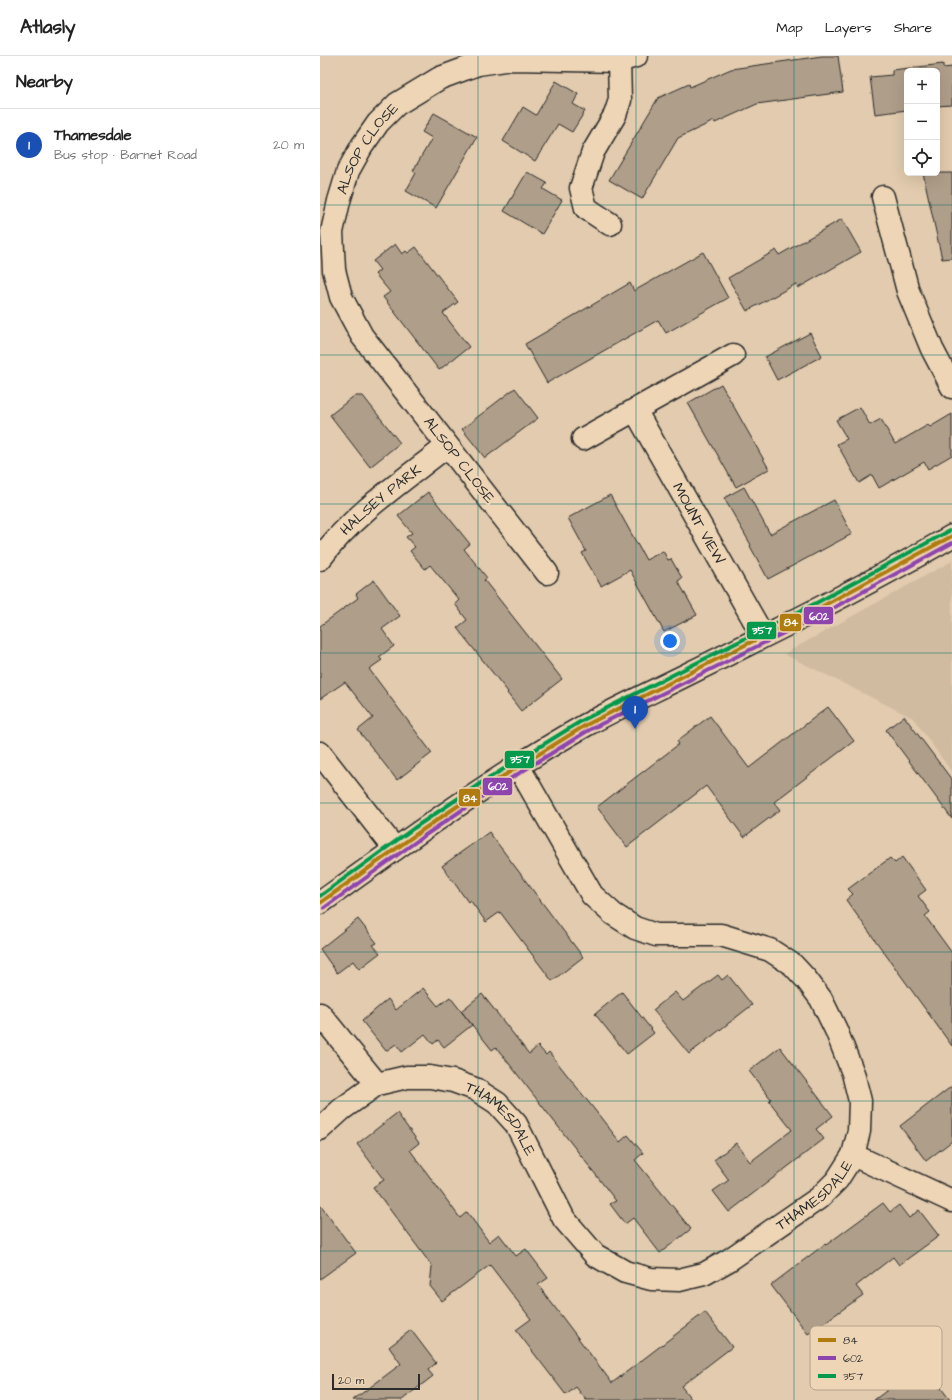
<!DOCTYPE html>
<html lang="en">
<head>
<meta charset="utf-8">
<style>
	body { margin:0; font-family:"Architects Daughter",sans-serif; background:#f6f6f6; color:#222 }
	.controls { position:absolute; right:12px; top:12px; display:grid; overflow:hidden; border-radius:6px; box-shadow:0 4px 16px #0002 }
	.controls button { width:36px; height:36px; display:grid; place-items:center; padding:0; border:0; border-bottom:1px solid #e0e0e0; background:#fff; color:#222; font:20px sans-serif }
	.scale { position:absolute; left:12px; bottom:10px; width:88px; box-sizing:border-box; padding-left:4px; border:2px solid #2b2b2b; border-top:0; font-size:11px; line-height:14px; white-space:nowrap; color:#2b2b2b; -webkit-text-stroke:3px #eed5b6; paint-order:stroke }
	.you { position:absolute; left:350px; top:585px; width:14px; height:14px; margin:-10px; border:3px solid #fff; border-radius:50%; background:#1a73e8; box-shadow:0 0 0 6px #1a73e833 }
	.badge { display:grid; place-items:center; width:26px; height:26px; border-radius:50%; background:#2b2b2b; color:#fff; font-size:13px; font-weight:700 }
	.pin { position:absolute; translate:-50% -33px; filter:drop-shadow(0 1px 2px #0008) }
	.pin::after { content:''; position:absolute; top:21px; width:14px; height:12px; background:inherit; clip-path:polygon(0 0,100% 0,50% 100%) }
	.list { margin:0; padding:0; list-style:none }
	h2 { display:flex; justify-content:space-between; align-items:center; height:52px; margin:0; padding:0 16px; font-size:17px }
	h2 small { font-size:13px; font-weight:400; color:#767676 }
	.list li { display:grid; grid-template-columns:26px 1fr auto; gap:12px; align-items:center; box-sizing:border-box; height:72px; padding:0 16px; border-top:1px solid #e0e0e0 }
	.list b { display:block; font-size:15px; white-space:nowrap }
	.list p { margin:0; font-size:13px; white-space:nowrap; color:#767676 }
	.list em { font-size:13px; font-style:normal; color:#767676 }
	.icon { flex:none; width:22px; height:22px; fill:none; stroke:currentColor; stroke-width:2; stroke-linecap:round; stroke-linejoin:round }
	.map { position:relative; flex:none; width:632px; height:1344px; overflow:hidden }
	header { display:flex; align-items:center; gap:24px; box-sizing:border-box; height:56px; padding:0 20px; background:#fff; border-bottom:1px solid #e0e0e0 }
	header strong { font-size:19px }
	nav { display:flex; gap:22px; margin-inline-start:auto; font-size:14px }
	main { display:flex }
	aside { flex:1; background:#fff }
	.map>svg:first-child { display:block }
	.built { fill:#d0bba1 }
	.building { fill:#af9e89; stroke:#2b2b2b }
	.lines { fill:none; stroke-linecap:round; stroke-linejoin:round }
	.street-casing { stroke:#2b2b2b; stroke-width:25 }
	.secondary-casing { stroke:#2b2b2b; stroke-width:25 }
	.street { stroke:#eed5b6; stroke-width:22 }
	.secondary { stroke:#eed5b6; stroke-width:22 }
	.bus-1-casing { stroke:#eed5b6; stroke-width:7 }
	.bus-2-casing { stroke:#eed5b6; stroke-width:7 }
	.bus-3-casing { stroke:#eed5b6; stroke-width:7 }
	.bus-1 { stroke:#b07b0f; stroke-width:4 }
	.bus-2 { stroke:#8e44ad; stroke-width:4 }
	.bus-3 { stroke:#049a4d; stroke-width:4 }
	.grid { fill:none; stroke:#0f766e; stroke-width:1; stroke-opacity:0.55 }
	.labels { text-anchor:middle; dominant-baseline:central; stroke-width:4; stroke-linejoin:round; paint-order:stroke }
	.street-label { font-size:15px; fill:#2b2b2b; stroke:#eed5b6 }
	.key { fill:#eed5b6; stroke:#b4a28c; stroke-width:1 }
	.key-label { font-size:11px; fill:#2b2b2b }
	.line-badge { stroke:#eed5b6; stroke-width:1.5 }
	.badge-label { font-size:11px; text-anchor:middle; font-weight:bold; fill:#fff }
</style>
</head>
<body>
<header>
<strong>Atlasly</strong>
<nav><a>Map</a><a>Layers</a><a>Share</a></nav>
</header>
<main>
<aside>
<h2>Nearby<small></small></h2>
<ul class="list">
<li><span class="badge" style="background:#1a4fb4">1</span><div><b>Thamesdale</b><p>Bus stop · Barnet Road</p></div><em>20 m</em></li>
</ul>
</aside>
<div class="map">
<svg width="632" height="1344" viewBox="0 0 632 1344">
	<rect width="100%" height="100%" fill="#e2cbae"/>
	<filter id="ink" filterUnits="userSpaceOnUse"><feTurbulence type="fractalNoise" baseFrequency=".025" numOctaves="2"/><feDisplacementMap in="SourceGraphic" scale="8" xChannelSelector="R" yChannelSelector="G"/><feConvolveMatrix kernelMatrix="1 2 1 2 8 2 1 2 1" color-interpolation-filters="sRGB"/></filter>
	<g filter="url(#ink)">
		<path class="built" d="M632,505V716L593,662L464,598Z"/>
		<path class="building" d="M502,0H518L523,36L437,48L395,67L394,65L358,82L322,143L289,124L338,42L369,28L370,31L411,13Z
			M623,8V12L632,11V49L617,50V15H587V54L555,58L550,21L572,19V14Z
			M236,25L258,38L253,48L265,55L252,76L238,68L215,105L183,85L203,51L216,59Z
			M114,57L157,81L116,152L86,135L96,117L93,115L112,82L102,76Z
			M207,116L227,127L223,133L242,144L222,178L184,155Z
			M603,117H632V202L622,203Z
			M522,163L541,196L478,232L476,228L427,255L408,222L456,194L459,199Z
			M75,188L82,198L86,195L88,197L96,191L138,246L123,257L149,291L119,314L63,241L70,236L55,218L60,214L53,205Z
			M383,196L408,242L346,277L338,264L227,327L205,288L310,227L314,235Z
			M490,277L502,300L457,324L445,301Z
			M401,328L449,413L416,431L368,347Z
			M195,332L218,362L165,402L142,373Z
			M34,340H43L80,387L50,411L10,359Z
			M540,351L550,369L561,363L575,388L608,369L610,371L632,358V399L608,413L604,406L559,432L552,419L539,427L517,388L527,383L516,364Z
			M424,431L450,478L514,444L532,478L448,523L430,490L431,489L404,442Z
			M108,436L150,488L144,493L167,522L164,524L242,623L201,655L187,637L188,636L137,572L147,564L135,548L139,544L110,509L105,513L90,495L95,491L86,481L92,477L78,460Z
			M290,439L326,504L343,495L348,504L351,503L362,522L358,525L377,559L344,576L310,514L281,530L262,497L266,495L248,462Z
			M54,524L80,560L62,573L74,590L59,601L62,604L49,613L112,697L77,724L38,674L53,662L25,626L0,643V570L38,542L36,538Z
			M508,651L534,685L454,746L460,754L424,781L386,730L307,791L277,751L359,688L357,685L390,660L429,712Z
			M584,660L632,724V763L566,674Z
			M169,776L263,901L232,925L180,856L166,866L150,844L148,846L122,810Z
			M582,801L606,834L598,840L610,856L605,860L632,897V990L526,844L533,838L528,833L570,802L575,807Z
			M38,863L57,887L53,889L60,897L39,913L33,905L17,917L0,893Z
			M398,919L402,924L408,919L432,949L369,998L333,954L355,936L363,945Z
			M103,932L118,950L130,941L152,969L124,991L118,984L113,988L105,978L82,996L76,988L66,995L42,965L68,943L76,954Z
			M302,936L334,977L307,998L275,958Z
			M162,938L209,998L218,990L226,999L229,996L300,1086L308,1079L323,1097L315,1104L371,1173L340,1197L313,1162L305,1168L290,1148L296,1145L276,1119L176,991L172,994L141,955Z
			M460,991L513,1060L496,1073L504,1083L409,1156L393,1135L409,1124L394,1104L416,1087L430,1106L472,1074L449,1045L451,1043L429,1015Z
			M632,1030V1085L606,1105L580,1070Z
			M77,1057L99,1087L90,1094L140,1162L147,1156L169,1186L179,1178L196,1200L206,1193L228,1222L218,1229L292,1327L385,1256L412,1291L361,1330L372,1344H266L256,1331L246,1339L196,1274L211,1263L170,1209L122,1245L110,1230L112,1210L53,1131L64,1124L37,1088Z
			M563,1147L570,1156L579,1149L589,1162L599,1154L619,1180L579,1209L573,1201L536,1230L543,1239L488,1278L451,1229L505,1188L506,1189Z
			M0,1149L36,1197L0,1223Z
			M91,1274L116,1307L108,1314L113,1320L82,1344H33L81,1308L69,1291Z
			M603,1308L630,1344H554Z"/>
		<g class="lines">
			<g class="street-casing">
				<g id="street">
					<path d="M563,141L588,235L612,293L632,331"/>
					<path d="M290,168L266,152L261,132L273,96L295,59L300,44L299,5"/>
					<path id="s1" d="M315,354L443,580"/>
					<path d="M263,383L413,299"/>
					<path id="s2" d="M0,503C34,457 83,425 127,390"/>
					<path id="s3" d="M227,517L42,280L21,241L14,214L12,176L19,145L28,115L42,90L58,67L77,48L120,22L158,8L192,3L299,5L316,0"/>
					<path d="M0,697L75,793"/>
					<path d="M0,958L57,1028"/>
					<path id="s4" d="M0,1073L22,1053L57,1028L87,1021H110L133,1025L155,1033L177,1047L196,1068L244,1163L275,1199L305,1216L331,1223L359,1224L384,1218L409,1204L499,1142L517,1124L533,1099L539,1075L540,1045L533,1017L516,974L501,943L486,923L473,909L450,894L401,879H336L315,872L293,858L272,839L198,710"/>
					<path d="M533,1099L632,1145"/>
				</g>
			</g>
			<g class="secondary-casing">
				<path id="secondary" d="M0,847C86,785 174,721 266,669C299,651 334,635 368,618C457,574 546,530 632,480"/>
			</g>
			<use href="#street" class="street"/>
			<use href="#secondary" class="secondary"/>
			<g class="bus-1-casing">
				<path id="bus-1" d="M0,847L98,777L164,732L266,669L501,551L632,480"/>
			</g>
			<g class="bus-2-casing">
				<path id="bus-2" d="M4,852L101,782L167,737L269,674L504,557L632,487"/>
			</g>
			<g class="bus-3-casing">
				<path id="bus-3" d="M0,840L94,772L161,727L263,664L498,546L629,475"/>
			</g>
			<use href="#bus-1" class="bus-1"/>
			<use href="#bus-2" class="bus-2"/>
			<use href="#bus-3" class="bus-3"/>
		</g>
	</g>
	<path class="grid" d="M158,0V1344M316,0V1344M474,0V1344M0,149H632M0,299H632M0,448H632M0,597H632M0,747H632M0,896H632M0,1045H632M0,1195H632"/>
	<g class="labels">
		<g class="street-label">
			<text stroke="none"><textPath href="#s3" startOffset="503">ALSOP CLOSE</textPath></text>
			<text transform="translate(139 404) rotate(52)">ALSOP CLOSE</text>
			<text stroke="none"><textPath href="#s2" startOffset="85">HALSEY PARK</textPath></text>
			<text stroke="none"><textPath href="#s1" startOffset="130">MOUNT VIEW</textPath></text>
			<text stroke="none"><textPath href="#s4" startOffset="213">THAMESDALE</textPath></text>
			<text stroke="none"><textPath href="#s4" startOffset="633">THAMESDALE</textPath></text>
		</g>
	</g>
	<rect x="490" y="1270" width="132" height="64" rx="6" class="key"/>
	<rect x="498" y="1282" width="18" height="4" fill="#b07b0f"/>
	<rect x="498" y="1300" width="18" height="4" fill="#8e44ad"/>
	<rect x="498" y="1318" width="18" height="4" fill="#049a4d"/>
	<g class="key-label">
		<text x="523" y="1288">84</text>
		<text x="523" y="1306">602</text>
		<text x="523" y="1324">357</text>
	</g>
	<g class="line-badge">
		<rect x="483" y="550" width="31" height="19" rx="4" fill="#8e44ad"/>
		<rect x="459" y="557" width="23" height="19" rx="4" fill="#b07b0f"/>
		<rect x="426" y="565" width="31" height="19" rx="4" fill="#049a4d"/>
		<rect x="184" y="694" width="31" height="19" rx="4" fill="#049a4d"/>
		<rect x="162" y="721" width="31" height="19" rx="4" fill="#8e44ad"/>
		<rect x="138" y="732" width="23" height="19" rx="4" fill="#b07b0f"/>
	</g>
	<g class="badge-label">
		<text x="499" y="564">602</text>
		<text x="471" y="570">84</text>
		<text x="442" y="578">357</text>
		<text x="200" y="707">357</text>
		<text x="178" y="734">602</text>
		<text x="150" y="746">84</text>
	</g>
</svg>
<div class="controls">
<button>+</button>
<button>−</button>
<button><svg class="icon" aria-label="locate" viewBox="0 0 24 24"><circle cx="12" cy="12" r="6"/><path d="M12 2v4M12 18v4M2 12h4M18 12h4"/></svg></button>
</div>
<div class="scale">20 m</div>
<div class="you"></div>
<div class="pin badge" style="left:315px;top:673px;background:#1a4fb4">1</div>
</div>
</main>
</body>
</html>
